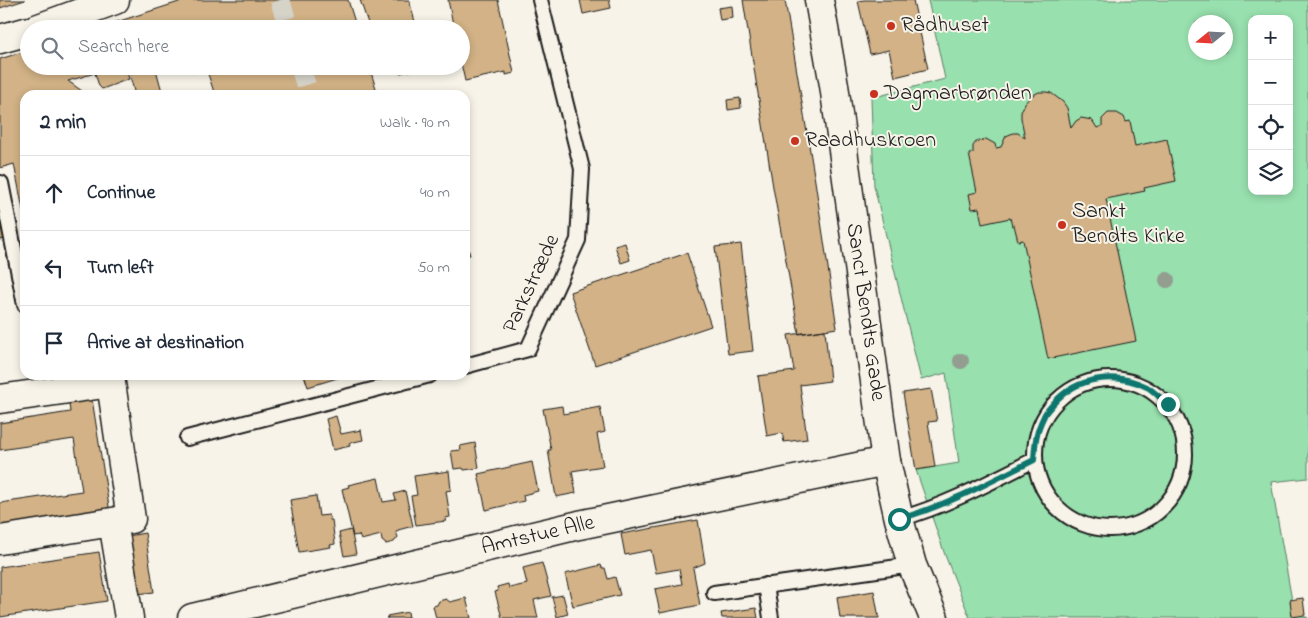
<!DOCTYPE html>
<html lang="en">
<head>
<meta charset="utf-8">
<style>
	body { margin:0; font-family:"Indie Flower",sans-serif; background:#f2f2f3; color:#1f2937 }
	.controls { position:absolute; right:15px; top:15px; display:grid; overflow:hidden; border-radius:10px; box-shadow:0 2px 8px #0003 }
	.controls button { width:45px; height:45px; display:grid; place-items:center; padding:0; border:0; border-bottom:1px solid #e0e1e3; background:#fff; color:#1f2937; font:25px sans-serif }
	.compass { position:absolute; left:1188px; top:15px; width:45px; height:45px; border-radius:50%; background:#fff; box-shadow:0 2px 8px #0003; rotate:252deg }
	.stop { position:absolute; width:15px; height:15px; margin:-11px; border:4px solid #0f766e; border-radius:50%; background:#fff }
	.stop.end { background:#0f766e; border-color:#fff; box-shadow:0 1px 5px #0008 }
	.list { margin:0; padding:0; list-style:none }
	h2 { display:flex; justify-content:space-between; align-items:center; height:65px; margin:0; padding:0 20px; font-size:21px }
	h2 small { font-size:16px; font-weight:400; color:#747a83 }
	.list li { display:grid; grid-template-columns:32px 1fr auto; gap:15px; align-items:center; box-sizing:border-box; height:75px; padding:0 20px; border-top:1px solid #e0e1e3 }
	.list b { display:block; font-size:19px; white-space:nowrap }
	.list em { font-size:16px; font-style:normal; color:#747a83 }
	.icon { flex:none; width:28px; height:28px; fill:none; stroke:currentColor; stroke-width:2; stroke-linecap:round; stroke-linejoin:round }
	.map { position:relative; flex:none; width:1308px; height:618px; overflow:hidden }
	.search { position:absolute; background:#fff; box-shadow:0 2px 8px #0003; left:20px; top:20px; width:450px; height:55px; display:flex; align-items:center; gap:12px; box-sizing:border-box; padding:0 18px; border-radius:28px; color:#747a83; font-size:19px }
	.panel { position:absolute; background:#fff; box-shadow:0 2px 8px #0003; left:20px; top:90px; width:450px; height:290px; border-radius:15px }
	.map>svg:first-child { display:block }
	.green { fill:#98e0ae; stroke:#5a7e65; fill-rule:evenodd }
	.building { fill:#d2b286; stroke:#1c1c1c }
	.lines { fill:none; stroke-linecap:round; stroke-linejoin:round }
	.pedestrian-tunnel { stroke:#d6d3c9; stroke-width:20; stroke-dasharray:20 10; stroke-linecap:butt }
	.service-casing { stroke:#1c1c1c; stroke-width:18 }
	.minor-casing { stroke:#1c1c1c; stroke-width:31 }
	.tertiary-casing { stroke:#1c1c1c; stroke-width:31 }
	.service { stroke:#f7f3e8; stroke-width:14 }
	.minor { stroke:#f7f3e8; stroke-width:28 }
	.tertiary { stroke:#f7f3e8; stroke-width:28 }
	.tree { fill:#939d90 }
	.route { stroke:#0f766e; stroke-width:6 }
	.poi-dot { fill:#c8321e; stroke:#f7f3e8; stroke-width:2 }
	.labels { text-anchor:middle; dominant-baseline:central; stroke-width:4; stroke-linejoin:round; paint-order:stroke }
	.poi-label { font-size:22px; fill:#1c1c1c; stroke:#f7f3e8; text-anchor:start }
	.street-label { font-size:22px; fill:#1c1c1c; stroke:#f7f3e8 }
</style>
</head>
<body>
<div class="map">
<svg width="1308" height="618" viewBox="0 0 1308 618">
	<rect width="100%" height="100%" fill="#f7f3e8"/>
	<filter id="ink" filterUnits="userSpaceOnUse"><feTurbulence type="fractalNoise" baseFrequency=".02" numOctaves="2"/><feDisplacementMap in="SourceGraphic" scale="10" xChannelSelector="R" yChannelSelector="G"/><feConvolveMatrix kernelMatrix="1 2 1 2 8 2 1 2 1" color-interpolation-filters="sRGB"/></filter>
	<g filter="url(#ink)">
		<path class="green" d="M928,0H1308V478L1271,482L1294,612L1308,618H970L945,555L916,470L959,463L946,373L921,380L874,186L871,98L945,79ZM1252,19H1289V191H1252ZM1196,22H1226V52H1196Z"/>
		<path class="building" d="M0,0H25L0,8Z
			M185,0H348L357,29H95Z
			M360,0H409L417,29H390V28L370,29Z
			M448,0H498L514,73L506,75V72L465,81L461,63V29H454Z
			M580,0H609L611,8L583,14Z
			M743,0H785L815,181L837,328L799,334L773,187Z
			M864,0H913L928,69L895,77L889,50L870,54L858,1Z
			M732,6L733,18L720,20L718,8Z
			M29,50V66H125L129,79L102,89L99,86L95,73L68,81L82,91L83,95H25V220L14,164L0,168V59Z
			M136,66H155L163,95H135L130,76Z
			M189,66H369L378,95H215L206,68L191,72Z
			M398,66H431L400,73Z
			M1039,92H1046L1051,93L1063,102L1067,108L1071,128L1076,121L1081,118L1092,120L1097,128L1102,126V119L1108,113H1117L1124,117L1126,122L1130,121L1135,146L1167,139L1176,181L1144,188L1145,191L1106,199L1136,341L1048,359L1023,240L1018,241L1014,225L1012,226L1010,218L982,224L979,208L972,209L969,194L977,192L969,154L973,153V146L976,142L986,139L995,144L996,148L1001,147L1006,136L1013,133H1018L1025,138L1021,118V112L1025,103L1031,96Z
			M740,98L741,108L728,110L727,100Z
			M0,219L4,239L0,240Z
			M465,239L470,255L465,256Z
			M625,243L630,260L621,263L615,246Z
			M741,244L753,351L728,354L715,247Z
			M687,253L711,326L595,365L570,292Z
			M825,330L830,381L800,385L807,439L784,442L782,433L767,436L758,376L794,371L788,335Z
			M304,375H347L308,387Z
			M931,389L937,421L928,422L935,467L916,470L903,393Z
			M92,399L110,513L0,527V503L82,491L74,439L0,450V423L70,412L69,403Z
			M562,406L563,414L600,407L605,432L597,434L603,466L572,471L576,493L556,497L548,450H551L543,409Z
			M336,416L341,434L361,430L363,440L349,443L350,446L333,450L326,419Z
			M475,443L479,468L464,470L463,468L454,469L451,451L461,450L460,446Z
			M532,462L538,491L523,495L524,501L486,510L478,474Z
			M449,471L451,490L446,491L450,517L445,518L446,521L416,525L411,496L417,495L414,476Z
			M378,478L383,502L396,500L394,494L405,491L413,526L398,530V531L396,532L398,537L394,542L386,544L382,541L381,535L361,540L359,535L353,536L342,489L349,487L348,485Z
			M316,496L319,516L329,515L330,520H332L335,544L330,545L331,547L299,552L290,500Z
			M698,520L705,563L693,568L700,605L660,613L655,589L682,584L679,569L656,573L651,550L625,555L621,534Z
			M351,530L356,554L344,556L339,533Z
			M145,533L154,592L137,594L128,536Z
			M99,552L107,601L0,617V567Z
			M542,563L551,596L534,600L538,618H502L495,592L498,591L497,587L508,584L509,588L527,584L523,568Z
			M601,565L602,568H605L608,579L615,577L620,595L573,606L565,574Z
			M874,591L879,618H840L837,597Z
			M563,595L568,614L557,617L552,597Z
			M466,598L471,618H436L433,606L437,605L439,601L446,599L450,602Z
			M1303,598L1305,615L1292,617L1290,600Z
			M756,608L758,618H722L721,613Z
			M408,612L409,618H386H388L387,616Z"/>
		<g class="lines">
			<path class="pedestrian-tunnel" d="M280,0L289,29
				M300,66L309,95"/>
			<g class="service-casing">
				<path id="service" d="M1,183L25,305
					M465,366L528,349L578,240L582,169L540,0
					M1035 454a75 75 0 1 1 150 0a75 75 0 1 1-150 0Z
					M187,438L430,375
					M899,519C946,506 990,482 1034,460
					M766,585L771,618
					M714,593L912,565"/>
			</g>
			<g class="minor-casing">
				<path id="minor" d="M36,29L115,0
					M0,39L29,31
					M0,399L111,383L131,519L0,540
					M113,522L129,618
					M192,618L579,525L886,461"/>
			</g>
			<g class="tertiary-casing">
				<path id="tertiary" d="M819,0L834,85L886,461L899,519L912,565L934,618"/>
			</g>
			<use href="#service" class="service"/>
			<use href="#minor" class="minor"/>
			<use href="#tertiary" class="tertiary"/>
		</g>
		<g class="tree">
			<circle cx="1167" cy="280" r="8"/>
			<circle cx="961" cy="361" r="8"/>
		</g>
	</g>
	<g class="lines" filter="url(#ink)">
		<path class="route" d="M899,519C946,506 990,482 1034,460C1035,442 1036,432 1044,416C1046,411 1050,408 1053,404C1076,377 1116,371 1147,387C1154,391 1161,399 1168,404"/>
	</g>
	<g class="poi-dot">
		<circle cx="891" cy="26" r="5"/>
		<circle cx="874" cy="94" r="5"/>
		<circle cx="795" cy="141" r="5"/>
		<circle cx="1062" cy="225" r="5"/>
	</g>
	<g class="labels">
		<g class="poi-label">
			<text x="901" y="26">Rådhuset</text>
			<text x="884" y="94">Dagmarbrønden</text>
			<text x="805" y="141">Raadhuskroen</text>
			<text x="1072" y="212">Sankt<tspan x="1072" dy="25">Bendts Kirke</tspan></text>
		</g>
		<g class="street-label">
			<text transform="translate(532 284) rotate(-65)">Parkstræde</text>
			<text transform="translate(865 312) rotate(82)">Sanct Bendts Gade</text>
			<text transform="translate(538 536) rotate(-13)">Amtstue Alle</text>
		</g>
	</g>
</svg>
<div class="controls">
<button>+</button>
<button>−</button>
<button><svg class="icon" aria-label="locate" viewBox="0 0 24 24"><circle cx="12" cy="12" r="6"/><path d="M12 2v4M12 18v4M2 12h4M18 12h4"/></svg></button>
<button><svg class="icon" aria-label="layers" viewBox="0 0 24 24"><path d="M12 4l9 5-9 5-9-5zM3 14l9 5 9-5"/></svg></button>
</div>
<svg class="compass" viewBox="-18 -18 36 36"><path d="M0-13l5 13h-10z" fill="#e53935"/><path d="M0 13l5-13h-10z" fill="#747a83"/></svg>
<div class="stop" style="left:899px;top:519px"></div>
<div class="stop end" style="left:1168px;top:404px"></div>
<div class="search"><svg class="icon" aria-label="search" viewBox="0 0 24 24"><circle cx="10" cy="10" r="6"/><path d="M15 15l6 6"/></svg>Search here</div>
<section class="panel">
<h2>2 min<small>Walk · 90 m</small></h2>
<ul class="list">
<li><svg class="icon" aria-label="ahead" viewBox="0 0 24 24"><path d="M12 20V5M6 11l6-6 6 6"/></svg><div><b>Continue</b></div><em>40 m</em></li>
<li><svg class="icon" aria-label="left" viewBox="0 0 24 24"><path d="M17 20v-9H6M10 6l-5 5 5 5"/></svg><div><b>Turn left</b></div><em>50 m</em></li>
<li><svg class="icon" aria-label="arrive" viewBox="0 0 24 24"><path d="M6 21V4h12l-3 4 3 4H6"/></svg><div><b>Arrive at destination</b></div></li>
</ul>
</section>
</div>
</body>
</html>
